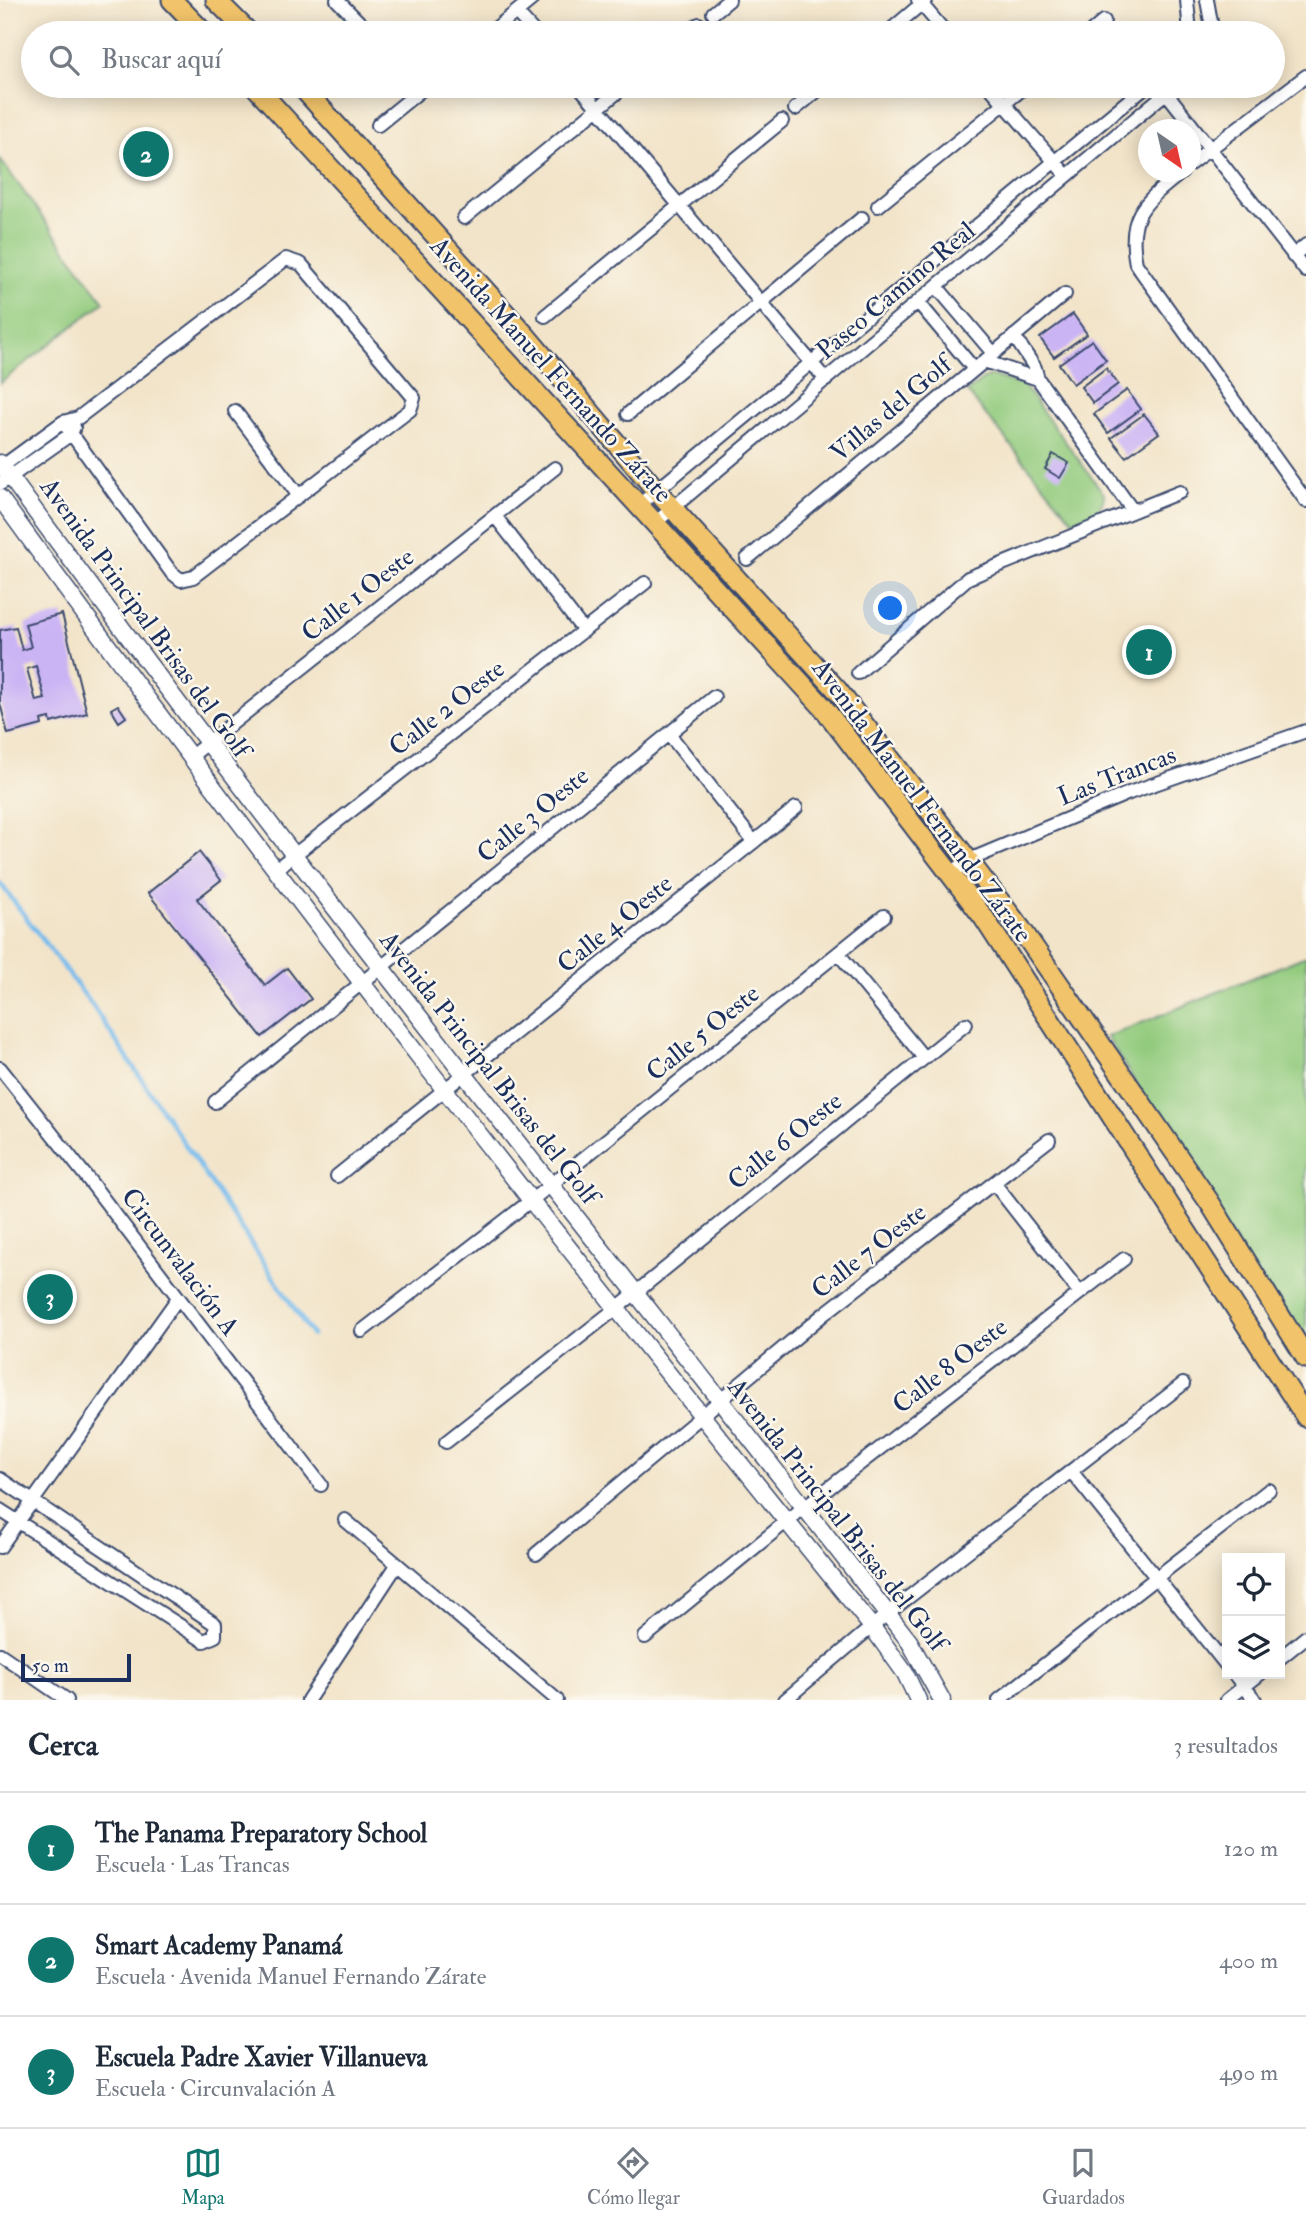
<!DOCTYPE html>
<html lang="es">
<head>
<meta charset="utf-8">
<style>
	body { margin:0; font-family:"IM FELL Double Pica",serif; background:#f2f2f3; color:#1f2937 }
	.controls { position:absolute; right:21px; bottom:21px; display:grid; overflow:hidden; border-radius:0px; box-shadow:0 4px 18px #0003 }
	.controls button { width:63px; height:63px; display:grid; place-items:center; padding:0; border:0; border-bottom:2px solid #e0e1e3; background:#fff; color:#1f2937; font:35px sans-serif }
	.compass { position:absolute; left:1138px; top:119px; width:63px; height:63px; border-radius:50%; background:#fff; box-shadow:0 4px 18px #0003; rotate:146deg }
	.scale { position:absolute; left:21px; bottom:18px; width:110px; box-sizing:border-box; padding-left:7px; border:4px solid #1b2f5e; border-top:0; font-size:19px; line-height:24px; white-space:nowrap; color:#1b2f5e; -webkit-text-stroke:5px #fbf7ec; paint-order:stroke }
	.you { position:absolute; left:891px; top:609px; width:24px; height:24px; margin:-18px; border:5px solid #fff; border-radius:50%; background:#1a73e8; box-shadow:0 0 0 10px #1a73e833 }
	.badge { display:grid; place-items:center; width:46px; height:46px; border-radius:50%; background:#0f766e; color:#fff; font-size:23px; font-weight:700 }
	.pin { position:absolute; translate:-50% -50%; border:4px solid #fff; box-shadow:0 2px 7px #0006 }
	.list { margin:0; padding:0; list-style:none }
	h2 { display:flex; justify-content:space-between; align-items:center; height:91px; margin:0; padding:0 28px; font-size:30px }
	h2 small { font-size:23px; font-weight:400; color:#747a83 }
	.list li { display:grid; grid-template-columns:46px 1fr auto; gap:21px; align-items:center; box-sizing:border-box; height:112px; padding:0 28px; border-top:2px solid #e0e1e3 }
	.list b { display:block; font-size:26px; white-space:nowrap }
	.list p { margin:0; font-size:23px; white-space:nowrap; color:#747a83 }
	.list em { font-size:23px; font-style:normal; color:#747a83 }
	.icon { flex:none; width:38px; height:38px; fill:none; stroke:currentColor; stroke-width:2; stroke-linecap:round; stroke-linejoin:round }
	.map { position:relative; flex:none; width:1306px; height:1700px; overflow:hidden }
	.search { position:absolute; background:#fff; box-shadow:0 4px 18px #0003; left:21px; right:21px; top:21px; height:77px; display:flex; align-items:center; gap:18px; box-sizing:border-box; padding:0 24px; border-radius:38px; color:#747a83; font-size:26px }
	.sheet { height:427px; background:#fff }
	nav { display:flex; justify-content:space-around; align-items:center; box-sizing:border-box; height:98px; border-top:2px solid #e0e1e3; background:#fff; font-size:19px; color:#747a83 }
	nav a { display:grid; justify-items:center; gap:4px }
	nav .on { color:#0f766e }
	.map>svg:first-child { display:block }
	.green { fill:#93cb7e; stroke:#577d6e; stroke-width:2 }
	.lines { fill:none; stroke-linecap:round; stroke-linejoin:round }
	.stream { stroke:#76bced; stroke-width:4.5 }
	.building { fill:#cbb4f4; fill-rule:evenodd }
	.minor-casing { stroke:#3b4a6e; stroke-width:16 }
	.tertiary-casing { stroke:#3b4a6e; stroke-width:19 }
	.primary-casing { stroke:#3b4a6e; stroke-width:23 }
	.minor { stroke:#fff; stroke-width:12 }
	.tertiary { stroke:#fff; stroke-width:16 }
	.primary { stroke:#f1c36a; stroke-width:19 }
	.labels { text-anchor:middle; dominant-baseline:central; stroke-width:5; stroke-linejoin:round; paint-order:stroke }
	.street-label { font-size:26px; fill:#1b2f5e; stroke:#fbf7ec }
</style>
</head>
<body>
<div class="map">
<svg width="1306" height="1700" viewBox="0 0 1306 1700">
	<rect width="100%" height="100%" fill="#fbf7ec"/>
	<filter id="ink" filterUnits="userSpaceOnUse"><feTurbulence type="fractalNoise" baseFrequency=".0143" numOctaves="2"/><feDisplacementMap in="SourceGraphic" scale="14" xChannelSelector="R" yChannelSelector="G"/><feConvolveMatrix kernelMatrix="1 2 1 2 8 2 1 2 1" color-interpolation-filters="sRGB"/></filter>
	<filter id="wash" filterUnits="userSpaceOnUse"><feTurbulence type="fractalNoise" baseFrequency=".00686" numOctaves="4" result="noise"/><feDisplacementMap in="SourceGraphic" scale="28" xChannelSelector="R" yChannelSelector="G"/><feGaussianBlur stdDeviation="1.57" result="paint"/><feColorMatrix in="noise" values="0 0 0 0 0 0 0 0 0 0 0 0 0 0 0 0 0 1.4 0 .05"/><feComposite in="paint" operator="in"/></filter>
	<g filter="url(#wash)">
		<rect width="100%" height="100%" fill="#f2e4c9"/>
		<path class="green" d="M0,159L104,302L0,383Z
			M993,376L1024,386L1104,494C1104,512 1088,515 1073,521L967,392L983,379Z
			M1306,956V1358L1107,1037Z"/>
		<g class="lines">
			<path class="stream" d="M0,883L92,1005L312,1335"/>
		</g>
		<g id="blocks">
			<path class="building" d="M1073,314L1087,334L1054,357L1040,338Z
				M1092,340L1106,360L1073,384L1059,364Z
				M1106,368L1118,384L1093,403L1081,387Z
				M1127,390L1141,409L1108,433L1094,414Z
				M1144,414L1159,433L1126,457L1111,438Z
				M1053,454L1069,463L1060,478L1045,469Z
				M62,614L87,713L51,723L50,718L41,720L42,725L8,734L0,703V630L16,627L22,650L31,647L25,624ZM36,666L45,699L36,701L27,669Z
				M118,705L126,717L119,722L111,709Z
				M199,852L221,880L197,899L265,985L287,968L311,999L262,1037L148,893Z"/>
		</g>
	</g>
	<g filter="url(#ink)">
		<use href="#blocks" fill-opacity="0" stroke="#3b4a6e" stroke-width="2"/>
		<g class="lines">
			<g class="minor-casing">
				<path id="minor" d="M337,0L370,33
					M918,0L946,33
					M1187,0L1190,33
					M1207,0L1213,33
					M516,12L535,33
					M713,13L729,0
					M490,33L531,0
					M688,33L699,24
					M887,33L926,0
					M1090,33L1104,21
					M579,86L826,380
					M989,86L1067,176
					M1161,86L1306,271
					M795,109L823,86
					M378,125L426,86
					M1190,164L1306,76
					M1182,172C1146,201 1126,214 1136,264L1306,501
					M878,206L1026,86
					M464,218L625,86
					M1293,256L1306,245
					M937,287L993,353
					M918,302L974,369
					M545,316L782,121
					M1014,336L1035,368L1038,379L1133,511
					M984,361L1038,379
					M235,411L299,496
					M628,414L862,218
					M0,468L63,422L78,418L286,259L301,264L414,398L410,410L193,577L181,580L171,572L63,422
					M0,484L71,434L74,427
					M639,505L1146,86
					M495,516L584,631
					M655,523L1174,86
					M747,559L1065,294
					M858,673L968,578L1180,492
					M669,734L754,842
					M190,757L555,468
					M276,869L645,583
					M950,875L967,861L1129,793L1306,731
					M838,953L924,1058
					M0,1068L92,1184L321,1485
					M215,1102L714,697
					M337,1176L796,808
					M994,1183L1080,1293
					M362,1331L533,1199L884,916
					M446,1442L618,1307L966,1024
					M1071,1471L1227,1666
					M0,1479L215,1624V1636L204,1641L0,1510
					M345,1520L557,1700
					M0,1547L178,1298
					M536,1554L824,1314L1049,1140
					M645,1637L803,1508L1124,1259
					M0,1654L67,1700
					M1280,1658L1306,1637
					M1234,1674L1255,1700
					M308,1700L397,1565
					M785,1700L887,1614L1183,1384
					M999,1700L1269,1490
					M1227,1700L1260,1674"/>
			</g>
			<g class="tertiary-casing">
				<path id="tertiary" d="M0,463C292,864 604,1250 909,1641L942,1700
					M0,498C278,883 573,1258 872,1627L905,1673L918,1700"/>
			</g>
			<g class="primary-casing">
				<path id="primary" d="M172,0L204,33
					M216,0L249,33
					M255,86L823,707L984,918L1306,1417
					M301,86L525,335L656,490L838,691L1021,929L1210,1203L1306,1358"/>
			</g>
			<use href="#minor" class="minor"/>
			<use href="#tertiary" class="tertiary"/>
			<use href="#primary" class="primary"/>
		</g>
	</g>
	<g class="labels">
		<g class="street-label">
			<text transform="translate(896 291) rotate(-40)">Paseo Camino Real</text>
			<text transform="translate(551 370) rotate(48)">Avenida Manuel Fernando Zárate</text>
			<text transform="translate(891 409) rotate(-40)">Villas del Golf</text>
			<text transform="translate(358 595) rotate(-38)">Calle 1 Oeste</text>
			<text transform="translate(145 618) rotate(54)">Avenida Principal Brisas del Golf</text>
			<text transform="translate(447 708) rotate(-38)">Calle 2 Oeste</text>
			<text transform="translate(1117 776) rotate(-21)">Las Trancas</text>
			<text transform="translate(922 801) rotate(53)">Avenida Manuel Fernando Zárate</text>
			<text transform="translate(533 815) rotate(-39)">Calle 3 Oeste</text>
			<text transform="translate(615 924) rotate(-39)">Calle 4 Oeste</text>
			<text transform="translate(703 1033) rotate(-39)">Calle 5 Oeste</text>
			<text transform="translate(489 1068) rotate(52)">Avenida Principal Brisas del Golf</text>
			<text transform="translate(785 1141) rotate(-39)">Calle 6 Oeste</text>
			<text transform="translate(869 1251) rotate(-38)">Calle 7 Oeste</text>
			<text transform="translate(180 1262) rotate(53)">Circunvalación A</text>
			<text transform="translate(950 1366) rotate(-38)">Calle 8 Oeste</text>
			<text transform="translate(837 1515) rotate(52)">Avenida Principal Brisas del Golf</text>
		</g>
	</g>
</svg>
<div class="controls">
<button><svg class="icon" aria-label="locate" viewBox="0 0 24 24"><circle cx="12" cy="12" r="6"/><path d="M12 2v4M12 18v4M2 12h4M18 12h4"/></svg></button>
<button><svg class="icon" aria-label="layers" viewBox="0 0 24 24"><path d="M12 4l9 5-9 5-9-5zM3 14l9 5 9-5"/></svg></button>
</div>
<svg class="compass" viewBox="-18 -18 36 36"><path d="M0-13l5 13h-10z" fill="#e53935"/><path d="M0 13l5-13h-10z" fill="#747a83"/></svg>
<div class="scale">50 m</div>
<div class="you"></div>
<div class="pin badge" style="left:1149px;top:652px">1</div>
<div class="pin badge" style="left:146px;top:154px">2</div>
<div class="pin badge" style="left:50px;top:1297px">3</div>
<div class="search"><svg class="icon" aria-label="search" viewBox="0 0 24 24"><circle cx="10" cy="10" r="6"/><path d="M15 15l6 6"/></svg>Buscar aquí</div>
</div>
<section class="sheet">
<h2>Cerca<small>3 resultados</small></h2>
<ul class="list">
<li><span class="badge">1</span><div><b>The Panama Preparatory School</b><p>Escuela · Las Trancas</p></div><em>120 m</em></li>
<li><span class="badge">2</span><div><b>Smart Academy Panamá</b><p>Escuela · Avenida Manuel Fernando Zárate</p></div><em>400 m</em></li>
<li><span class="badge">3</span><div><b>Escuela Padre Xavier Villanueva</b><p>Escuela · Circunvalación A</p></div><em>490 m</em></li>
</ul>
</section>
<nav>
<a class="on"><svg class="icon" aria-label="map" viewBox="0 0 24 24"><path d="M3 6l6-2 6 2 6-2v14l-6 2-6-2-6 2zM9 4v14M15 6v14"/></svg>Mapa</a>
<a><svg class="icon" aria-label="directions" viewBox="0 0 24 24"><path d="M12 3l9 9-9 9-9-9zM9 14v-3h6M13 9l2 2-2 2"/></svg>Cómo llegar</a>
<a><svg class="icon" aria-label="saved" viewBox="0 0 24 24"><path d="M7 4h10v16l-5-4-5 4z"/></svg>Guardados</a>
</nav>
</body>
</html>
